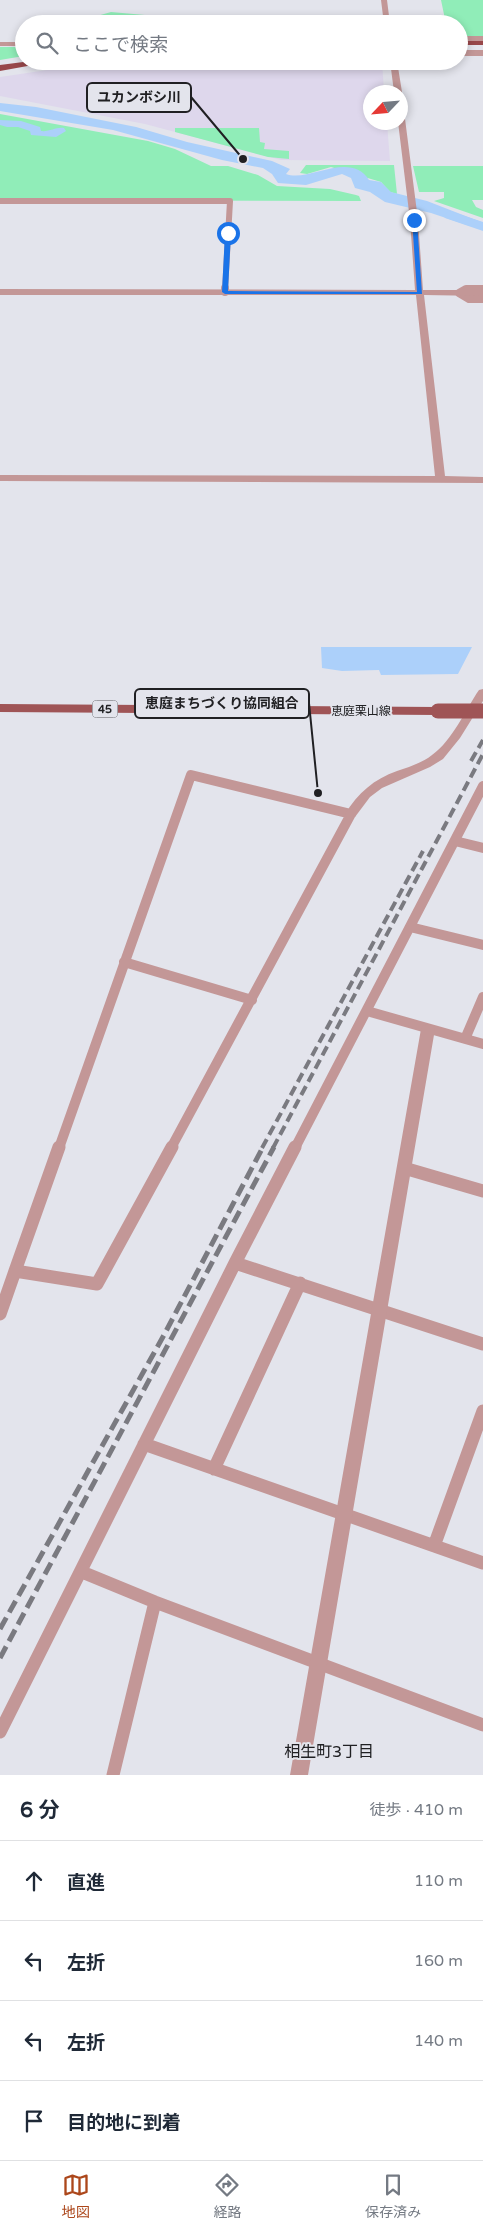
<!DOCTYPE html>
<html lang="ja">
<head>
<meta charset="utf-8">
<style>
	body { margin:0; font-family:"Varela Round","Noto Sans JP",sans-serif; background:#f2f2f3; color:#1f2937 }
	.compass { position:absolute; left:363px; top:85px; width:45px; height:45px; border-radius:50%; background:#fff; box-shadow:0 2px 8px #0003; rotate:244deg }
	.stop { position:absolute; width:15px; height:15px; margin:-11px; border:4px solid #1a73e8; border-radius:50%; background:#fff }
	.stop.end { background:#1a73e8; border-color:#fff; box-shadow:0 1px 5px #0008 }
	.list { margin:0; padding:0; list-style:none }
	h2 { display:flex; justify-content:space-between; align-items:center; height:65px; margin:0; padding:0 20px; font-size:21px }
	h2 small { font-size:16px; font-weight:400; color:#747a83 }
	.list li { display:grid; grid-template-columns:32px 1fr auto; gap:15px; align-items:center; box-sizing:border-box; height:80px; padding:0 20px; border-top:1px solid #e0e1e3 }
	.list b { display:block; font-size:19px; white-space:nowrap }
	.list em { font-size:16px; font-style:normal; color:#747a83 }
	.icon { flex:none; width:28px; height:28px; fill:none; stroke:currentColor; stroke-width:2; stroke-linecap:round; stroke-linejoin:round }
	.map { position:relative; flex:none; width:483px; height:1775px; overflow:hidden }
	.search { position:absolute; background:#fff; box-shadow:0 2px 8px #0003; left:15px; right:15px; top:15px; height:55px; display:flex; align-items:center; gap:12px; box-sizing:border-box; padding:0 18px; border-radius:28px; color:#747a83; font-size:19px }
	.sheet { height:385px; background:#fff }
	nav { display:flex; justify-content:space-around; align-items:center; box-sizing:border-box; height:70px; border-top:1px solid #e0e1e3; background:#fff; font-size:14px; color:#747a83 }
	nav a { display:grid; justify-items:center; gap:2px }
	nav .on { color:#ac471b }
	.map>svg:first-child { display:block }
	.industrial { fill:#ded7ec }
	.green { fill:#90edb8 }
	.water { fill:#acd0fa }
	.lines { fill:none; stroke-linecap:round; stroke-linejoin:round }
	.river { fill:#acd0fa; fill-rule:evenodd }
	.minor-far3 { stroke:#c39797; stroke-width:6 }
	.minor-far2 { stroke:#c39797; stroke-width:8 }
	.minor-far1 { stroke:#c39797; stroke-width:10 }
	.minor { stroke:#c39797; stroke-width:13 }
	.tertiary { fill:#c39797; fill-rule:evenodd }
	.primary { fill:#9f5456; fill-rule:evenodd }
	.trunk { fill:#98474a; fill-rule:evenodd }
	.rail-far1 { stroke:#7a7a80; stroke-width:4; stroke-dasharray:10 5; stroke-linecap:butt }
	.rail { stroke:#7a7a80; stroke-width:5; stroke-dasharray:13 6; stroke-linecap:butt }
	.primary-bridge { stroke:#9f5456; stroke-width:15 }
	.route { fill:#1a73e8 }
	.labels { text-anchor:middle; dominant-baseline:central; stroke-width:4; stroke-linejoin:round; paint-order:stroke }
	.shield { fill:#e3e4ec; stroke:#5a5b5f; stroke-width:1 }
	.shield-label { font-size:11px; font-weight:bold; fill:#202023 }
	.street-label { font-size:12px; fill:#202023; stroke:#e3e4ec }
	.near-neighbourhood-label { font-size:16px; fill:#202023; stroke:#e3e4ec }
	.leader { fill:none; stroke:#202023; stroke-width:2 }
	.callout-dot { fill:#202023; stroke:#e3e4ec; stroke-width:2 }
	.callout { fill:#e3e4ec; stroke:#202023; stroke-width:2 }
	.callout-label { font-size:14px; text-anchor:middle; font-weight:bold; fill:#202023 }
</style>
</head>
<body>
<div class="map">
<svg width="483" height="1775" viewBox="0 0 483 1775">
	<rect width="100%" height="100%" fill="#e3e4ec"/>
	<path class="industrial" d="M144,61H382L384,92H370V122L387,123L390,161L281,160L145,124L0,96V77L61,68Z"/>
	<path class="green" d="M441,0H483V38H459V24H446Z
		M111,12L156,16L162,20L163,24H85L97,16Z
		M0,47H24V56L0,60Z
		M0,114L148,141L175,149L211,166H228L258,175L277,186L330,189L356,195L359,196L361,201L0,200Z
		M175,128H259L260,142L265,143L264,149L289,151V159L268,157L175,132Z
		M306,165H394L397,194L390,192L381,182L331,167L307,174L300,173Z
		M413,166H483V200H472L476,207L483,210V218L434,201L444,198V192H419Z"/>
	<path class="water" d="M0,103L36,107L136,127L187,142L272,161L290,169L286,174C308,183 350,150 369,180L381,182L391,192L427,201L481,222L473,227L431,213L385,202L370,192L355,188L351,178L342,174L306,185L278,183L272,174L263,168L222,160L113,130L0,111Z
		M0,120L21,121L40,127L41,131C50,132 55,127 64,128L66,131L56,137L31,135L30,131L18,127H7L0,125Z
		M321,647H472L458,674L381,675L379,670L342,671L322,668Z"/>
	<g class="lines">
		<path class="river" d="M450,211L483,222V231L445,218L443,215Z"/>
		<path class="minor-far3" d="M459,39H483
			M459,53H483
			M0,201H230L225,290
			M465,290L483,289"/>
		<path class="minor-far2" d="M483,289H466L459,293L469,299H483
			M225,292V288"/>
		<path class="minor-far1" d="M455,841L483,848
			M410,927L483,945
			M124,962L252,1000
			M367,1011L483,1044
			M465,1039L483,997
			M59,1148L191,775L351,814L171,1148
			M295,1148L483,786"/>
		<path class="minor" d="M404,1168L483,1191
			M235,1263L483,1344
			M15,1271L97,1284L172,1147
			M15,1271L59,1147
			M0,1314L15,1271
			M144,1444L483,1563
			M214,1469L300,1283
			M434,1546L483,1411
			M82,1572L155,1602L483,1725
			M0,1732L235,1263L295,1147
			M113,1775L155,1602"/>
		<path class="tertiary" d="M381,0H387L390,24H384Z
			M0,42H24V46H0Z
			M390,61H397L402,92L401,94L394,92Z
			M400,109L404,111L418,220L423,290H483V296L424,295L445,476L483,477V483L0,481V475L435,476L416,295H0V289L415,290L410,220L398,122H400Z
			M483,689V701L460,738L443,759L430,767L382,788L370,797L355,817H347L345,814C358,793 374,779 397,771C409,767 422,763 432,755C453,740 465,710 479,690Z
			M428,1024L433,1026L435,1029L308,1775H290L421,1029L423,1026Z"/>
		<path class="primary" d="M0,704L438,707L445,711L438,715L0,712Z"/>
		<path class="trunk" d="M459,41H483V45H459Z
			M31,61H55L0,71V65Z"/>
		<path class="rail-far1" d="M471,761L483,740
			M262,1148L423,851
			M273,1148L483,754"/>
		<path class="rail" d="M0,1629L164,1335L263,1147
			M0,1658L274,1147"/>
		<path class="primary-bridge" d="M438,711H483"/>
	</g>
	<path class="route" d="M412,219L417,220L422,294H225L222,292L225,233L228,232L231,233L228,291L417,292Z"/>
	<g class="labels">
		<rect class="shield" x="92.5" y="700.5" width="25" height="17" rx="4"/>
		<g class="shield-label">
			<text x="105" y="709">45</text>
		</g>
		<g class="street-label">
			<text x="361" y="711">恵庭栗山線</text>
		</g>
		<g class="near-neighbourhood-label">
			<text x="329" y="1752">相生町3丁目</text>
		</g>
	</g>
	<path class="leader" d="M243 159L191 97M318 793L309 703"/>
	<g class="callout-dot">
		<circle cx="243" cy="159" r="5"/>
		<circle cx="318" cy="793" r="5"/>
	</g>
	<g class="callout">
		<rect x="87" y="83" width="104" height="29" rx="5"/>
		<rect x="135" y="689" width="174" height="29" rx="5"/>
	</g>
	<g class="callout-label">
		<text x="139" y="102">ユカンボシ川</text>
		<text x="222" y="708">恵庭まちづくり協同組合</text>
	</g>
</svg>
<svg class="compass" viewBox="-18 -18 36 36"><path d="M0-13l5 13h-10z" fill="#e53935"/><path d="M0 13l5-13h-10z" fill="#747a83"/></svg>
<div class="stop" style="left:228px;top:233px"></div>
<div class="stop end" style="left:414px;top:220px"></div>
<div class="search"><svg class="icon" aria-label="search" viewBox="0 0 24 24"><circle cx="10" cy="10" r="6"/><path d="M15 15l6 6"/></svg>ここで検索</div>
</div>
<section class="sheet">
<h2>6 分<small>徒歩 · 410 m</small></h2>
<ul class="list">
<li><svg class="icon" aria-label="ahead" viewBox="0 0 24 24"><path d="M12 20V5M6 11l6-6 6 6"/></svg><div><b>直進</b></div><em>110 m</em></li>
<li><svg class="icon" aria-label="left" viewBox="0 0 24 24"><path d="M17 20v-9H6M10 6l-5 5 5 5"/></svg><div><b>左折</b></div><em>160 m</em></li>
<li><svg class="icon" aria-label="left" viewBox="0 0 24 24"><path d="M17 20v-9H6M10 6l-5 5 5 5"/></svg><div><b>左折</b></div><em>140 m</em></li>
<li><svg class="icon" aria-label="arrive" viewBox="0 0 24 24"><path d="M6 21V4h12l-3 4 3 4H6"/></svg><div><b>目的地に到着</b></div></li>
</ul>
</section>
<nav>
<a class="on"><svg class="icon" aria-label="map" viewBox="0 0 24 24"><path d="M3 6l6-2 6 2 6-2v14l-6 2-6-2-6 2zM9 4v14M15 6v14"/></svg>地図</a>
<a><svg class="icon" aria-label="directions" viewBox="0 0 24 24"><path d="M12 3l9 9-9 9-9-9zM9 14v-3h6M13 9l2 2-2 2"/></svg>経路</a>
<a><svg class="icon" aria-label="saved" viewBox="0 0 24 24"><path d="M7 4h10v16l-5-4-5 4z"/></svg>保存済み</a>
</nav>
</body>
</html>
